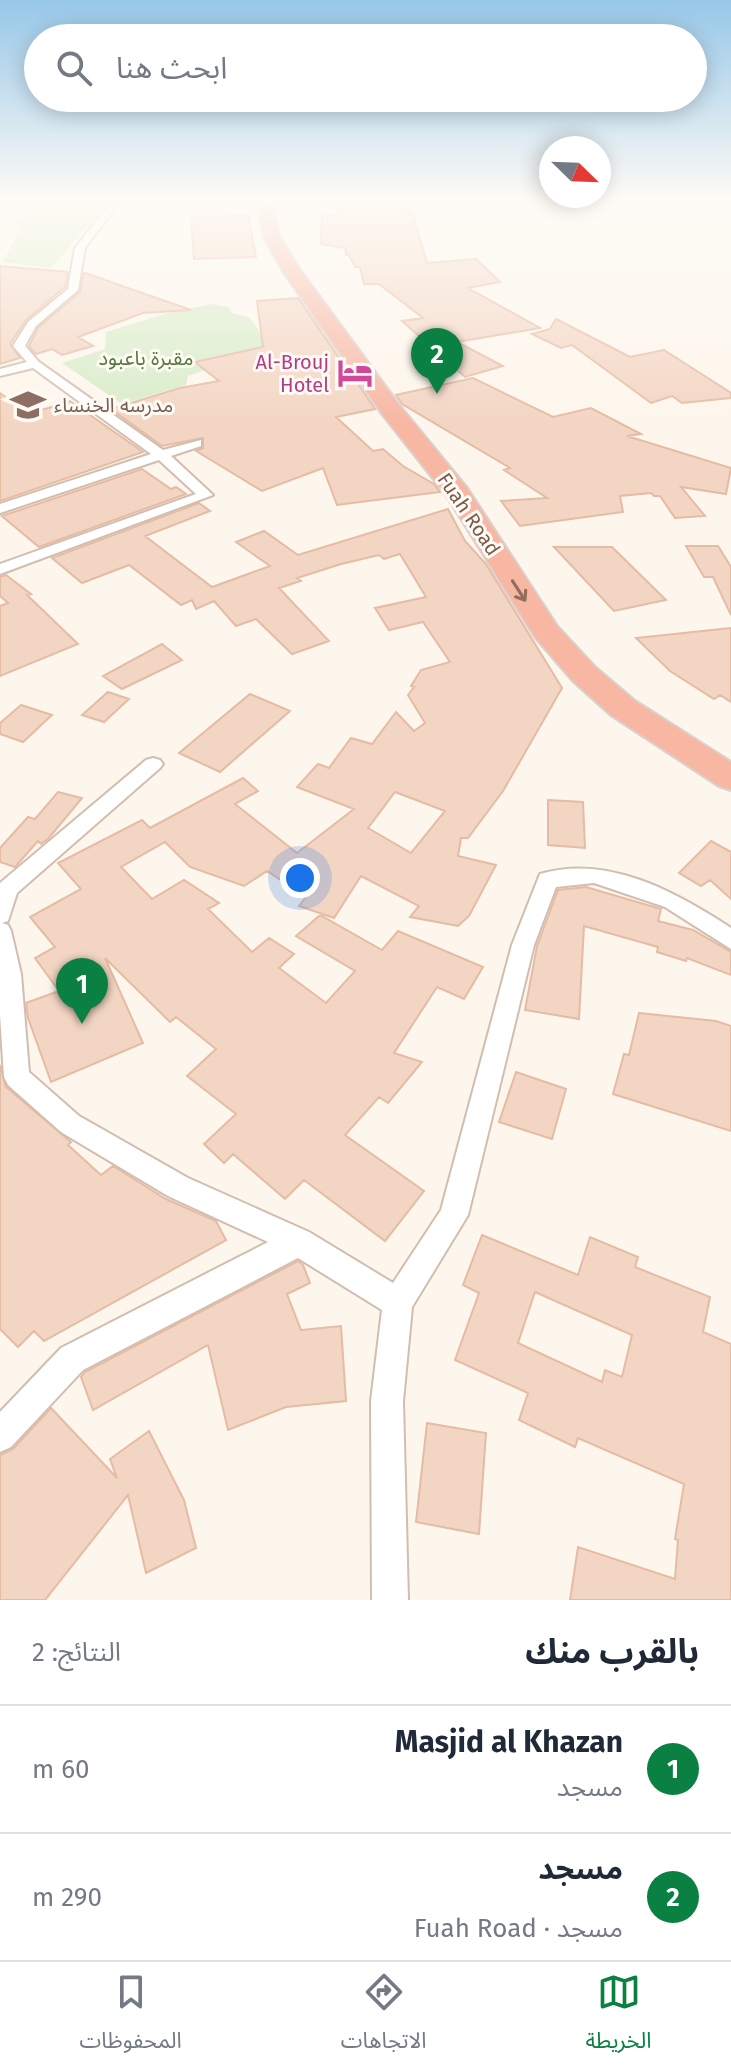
<!DOCTYPE html>
<html lang="ar">
<head>
<meta charset="utf-8">
<style>
	body { margin:0; font-family:"Fira Sans","Noto Sans Arabic",sans-serif; background:#f6f6f7; color:#1f2937; direction:rtl }
	.compass { position:absolute; left:539px; top:136px; width:72px; height:72px; border-radius:50%; background:#fff; box-shadow:0 4px 20px #0003; rotate:113deg }
	.you { position:absolute; left:300px; top:878px; width:28px; height:28px; margin:-20px; border:6px solid #fff; border-radius:50%; background:#1a73e8; box-shadow:0 0 0 12px #1a73e833 }
	.badge { display:grid; place-items:center; width:52px; height:52px; border-radius:50%; background:#0b8043; color:#fff; font-size:26px; font-weight:700 }
	.pin { position:absolute; translate:-50% -66px; filter:drop-shadow(0 2px 4px #0008) }
	.pin::after { content:''; position:absolute; top:42px; width:28px; height:24px; background:inherit; clip-path:polygon(0 0,100% 0,50% 100%) }
	.list { margin:0; padding:0; list-style:none }
	h2 { display:flex; justify-content:space-between; align-items:center; height:104px; margin:0; padding:0 32px; font-size:34px }
	h2 small { font-size:26px; font-weight:400; color:#747a83 }
	.list li { display:grid; grid-template-columns:52px 1fr auto; gap:24px; align-items:center; box-sizing:border-box; height:128px; padding:0 32px; border-top:2px solid #e0e1e3 }
	.list b { display:block; font-size:30px; white-space:nowrap }
	.list p { margin:0; font-size:26px; white-space:nowrap; color:#747a83 }
	.list em { font-size:26px; font-style:normal; color:#747a83 }
	.icon { flex:none; width:44px; height:44px; fill:none; stroke:currentColor; stroke-width:2; stroke-linecap:round; stroke-linejoin:round }
	.map { position:relative; flex:none; width:731px; height:1600px; overflow:hidden; direction:ltr }
	.search { position:absolute; background:#fff; box-shadow:0 4px 20px #0003; left:24px; right:24px; top:24px; height:88px; display:flex; align-items:center; gap:20px; box-sizing:border-box; padding:0 28px; border-radius:44px; color:#747a83; font-size:30px }
	.sheet { height:360px; background:#fff }
	nav { display:flex; justify-content:space-around; align-items:center; box-sizing:border-box; height:112px; border-top:2px solid #e0e1e3; background:#fff; font-size:22px; color:#747a83 }
	nav a { display:grid; justify-items:center; gap:4px }
	nav .on { color:#0b8043 }
	.map>svg:first-child { display:block }
	.green { fill:#d8ecc9 }
	.building { fill:#f3d5c3; stroke:#e6bba3; stroke-width:2; fill-rule:evenodd }
	.lines { fill:none; stroke-linecap:round; stroke-linejoin:round }
	.street-casing { stroke:#d1beb0; stroke-width:4 }
	.highway-casing { stroke:#dad1cd; stroke-width:4 }
	.street { fill:#fff; fill-rule:evenodd }
	.highway { fill:#f7b7a3; fill-rule:evenodd }
	.oneway { stroke:#936e5e }
	.labels { text-anchor:middle; dominant-baseline:central; stroke-width:6; stroke-linejoin:round; paint-order:stroke }
	.far-park-label { font-size:20px; fill:#537a41; stroke:#fffaf3 }
	.far-hotel-label { font-size:20px; fill:#b23c85; stroke:#fffaf3; text-anchor:end }
	.far-education-label { font-size:20px; fill:#785e54; stroke:#fffaf3; text-anchor:start }
	.far-street-label { font-size:20px; fill:#7a5c4d; stroke:#fffaf3 }
</style>
</head>
<body>
<div class="map">
<svg width="731" height="1600" viewBox="0 0 731 1600">
	<rect width="100%" height="100%" fill="#fdf6ec"/>
	<path class="green" d="M38,200H110L51,268L3,262L20,229L15,221Z
		M212,304L229,307L232,313L250,318L270,347L188,376L186,385L122,404L62,363L105,349L106,332L171,312Z"/>
	<path class="building" d="M324,200H408V211H412L427,263L476,259L500,282L468,288L540,328L457,342L503,366L465,377L402,321L423,318L379,284H364L360,267H355L349,255H346L345,248L321,244L322,216L341,213Z
		M248,215L256,257L194,259L191,218Z
		M0,266L68,272L65,287L26,320L10,344L20,358L0,364Z
		M84,273H85L191,310L143,313L78,337L93,346L62,355L52,349L36,354L29,346L38,328L80,292Z
		M298,298L339,358L340,364L347,368L375,409L336,417L373,451L383,449L403,466L434,484L440,492L337,505L323,468L262,491L196,451L203,448V438L162,446L111,409L180,388L219,381L195,362L263,347L257,301Z
		M556,319L630,357L664,350L731,393V398L682,403L672,396L651,403L572,345L561,348L532,334L550,329Z
		M473,378L553,417L591,408L641,434L627,436L731,468L726,494L681,487L705,516L675,518L660,496H654L651,493L620,496L623,512L520,526L501,501L547,498L504,470L510,468L402,404L396,395Z
		M0,393L29,414L70,401L143,452L0,501Z
		M142,469L171,489L176,487L186,494L39,547L2,516Z
		M199,503L210,511L145,536L212,587L270,566L236,542L264,531L298,555L448,509L465,541L486,564L562,688L503,791L468,838H461L458,856L496,865L469,916L458,926L410,917L419,906L361,876L334,918L299,906L306,897L267,871L244,886L190,867L165,842L121,867L152,899L184,880L219,903L208,909L252,952L269,938L294,954L279,968L326,1003L355,971L296,936L320,915L382,950L398,931L483,967L464,999L437,987L394,1053L422,1062L388,1103L379,1097L345,1135L424,1191L385,1241L304,1180L285,1199L233,1154L224,1163L204,1144L236,1114L187,1076L216,1049L176,1017L170,1022L105,958L143,1043L51,1082L28,1018L26,1003L59,991L35,958L55,947L30,917L81,889L58,863L142,820L150,828L243,778L258,791L235,804L297,853L354,809L297,787L318,764L329,768L351,738L372,744L396,712L414,731L425,723L408,695L414,687L411,686L421,670L450,662L423,622L389,630L375,608L426,597L400,554L384,559L379,555L341,564L297,578L301,581L279,588L329,641L292,654L256,619L236,626L214,601L196,609L192,600L181,605L129,565L82,583L52,558ZM395,792L445,811L411,853L368,828Z
		M686,546H718L731,567V615L713,577H704Z
		M554,547H612L666,600L614,611Z
		M6,575L31,594L27,595L78,644L0,676V606L8,603L0,596V577Z
		M731,628V702L720,695L714,699L670,671L636,638Z
		M162,644L182,660L122,689L103,676Z
		M108,692L129,699L104,722L82,715Z
		M250,694L290,711L220,772L179,753Z
		M21,705L52,715L23,742L0,734V723Z
		M58,792L82,798L48,839L41,844L38,841L15,867L0,862V848L28,817L35,819Z
		M548,800L583,802L585,848L548,845Z
		M711,841L731,852V899L710,880L701,886L679,873Z
		M586,887L661,909L658,921L693,930L731,952V975L687,958L686,961L657,952L658,947L584,926L579,1019L525,1010L537,946L558,890Z
		M639,1013L716,1021L731,1026V1131L613,1094L624,1054L629,1055Z
		M0,1065L6,1087L71,1142L68,1145L101,1175L113,1166L166,1199L216,1221L226,1240L44,1341L34,1331L18,1347L0,1329Z
		M516,1072L566,1089L552,1139L499,1122Z
		M482,1235L578,1275L590,1237L638,1257L635,1267L710,1297L703,1332L731,1344V1600H570L578,1547L675,1579L678,1540L675,1539L684,1484L578,1438L575,1447L519,1420L528,1393L455,1360L479,1293L463,1285ZM535,1292L632,1335L622,1377L605,1370L602,1382L518,1343Z
		M298,1261L303,1265L310,1283L287,1294L301,1330L341,1326L346,1401L286,1407L228,1430L208,1345L93,1410L81,1377L85,1372Z
		M51,1408L117,1478L110,1459L149,1431L184,1500L196,1548L146,1573L128,1495L45,1600H0V1455L13,1449Z
		M427,1423L486,1433L479,1534L416,1522Z"/>
	<g class="lines">
		<g class="street-casing">
			<path id="street" d="M113,200H121L85,248L78,290L36,326L25,346L39,362L163,450L201,440V446L171,456L213,495L0,574V564L196,494L159,460L0,513V504L151,454L33,368L0,376V369L27,362L13,346L28,322L68,289L75,248Z
				M153,758L160,760L163,764L160,768L17,893L8,921L2,923L8,925L11,931L21,974L29,1072L79,1116L188,1178L309,1232L393,1283L441,1210L512,945L540,874C608,854 676,892 731,928V949L665,907L594,883L556,887L534,945L468,1215L412,1307L403,1401L408,1600H372L371,1401L382,1310L298,1258L83,1370L11,1447L0,1452V1412L61,1348L268,1242L168,1196L61,1132L8,1085L4,1077L0,1014V883L146,760Z"/>
		</g>
		<g class="highway-casing">
			<path id="highway" d="M260,200H274L275,217L281,239L300,270L399,405L467,488L557,626L595,667L635,701L731,762V790L719,786L611,715L573,681L535,637L447,496L383,415L283,271L265,239L259,217Z"/>
		</g>
		<use href="#street" class="street"/>
		<use href="#highway" class="highway"/>
	</g>
	<defs><path id="oneway-shaft" d="M-6 0H5M1.5-3L5.5 0L1.5 3" fill="none" stroke-width="1.6" stroke-linecap="round" stroke-linejoin="round" transform="scale(2)"/></defs>
	<use class="oneway" href="#oneway-shaft" transform="translate(519 591) rotate(57)"/>
	<linearGradient id="sky" x2="0" y2="1"><stop stop-color="#97c7e8"/><stop offset="0.47" stop-color="#fefbf6"/><stop offset="1" stop-color="#fefbf6" stop-opacity="0"/></linearGradient>
	<rect width="731" height="424" fill="url(#sky)"/>
	<defs>
		<g id="hotel-bare" transform="scale(2.76)"><path d="M-6-4.5h1.5V1H6V5H4.5V3h-9V5H-6ZM-4 0a1.8 1.8 0 1 1 3.6 0ZM.5 0V-2.5h3Q6-2.5 6 0Z" fill="#d1479c" stroke="#fffaf3" stroke-width="2.5" paint-order="stroke"/></g>
		<g id="school-bare" transform="scale(2.76)"><path d="M0-5L7-2L0 1L-7-2ZM-4 1L0 2.5L4 1V4Q0 6-4 4Z" fill="#8d6e63" stroke="#fffaf3" stroke-width="2.5" paint-order="stroke"/></g>
	</defs>
	<g fill-rule="evenodd">
		<use href="#hotel-bare" x="355" y="373"/>
		<use href="#school-bare" x="28" y="405"/>
	</g>
	<g class="labels">
		<g class="far-park-label">
			<text x="146" y="358">مقبرة باعبود</text>
		</g>
		<g class="far-hotel-label">
			<text x="329" y="362">Al-Brouj<tspan x="329" dy="23">Hotel</tspan></text>
		</g>
		<g class="far-education-label">
			<text x="54" y="405">مدرسه الخنساء</text>
		</g>
		<g class="far-street-label">
			<text transform="translate(469 514) rotate(56)">Fuah Road</text>
		</g>
	</g>
</svg>
<svg class="compass" viewBox="-18 -18 36 36"><path d="M0-13l5 13h-10z" fill="#e53935"/><path d="M0 13l5-13h-10z" fill="#747a83"/></svg>
<div class="you"></div>
<div class="pin badge" style="left:82px;top:1024px">1</div>
<div class="pin badge" style="left:437px;top:394px">2</div>
<div class="search"><svg class="icon" aria-label="search" viewBox="0 0 24 24"><circle cx="10" cy="10" r="6"/><path d="M15 15l6 6"/></svg>ابحث هنا</div>
</div>
<section class="sheet">
<h2>بالقرب منك<small>النتائج: 2</small></h2>
<ul class="list">
<li><span class="badge">1</span><div><b>Masjid al Khazan</b><p>مسجد</p></div><em>60 m</em></li>
<li><span class="badge">2</span><div><b>مسجد</b><p>مسجد · Fuah Road</p></div><em>290 m</em></li>
</ul>
</section>
<nav>
<a class="on"><svg class="icon" aria-label="map" viewBox="0 0 24 24"><path d="M3 6l6-2 6 2 6-2v14l-6 2-6-2-6 2zM9 4v14M15 6v14"/></svg>الخريطة</a>
<a><svg class="icon" aria-label="directions" viewBox="0 0 24 24"><path d="M12 3l9 9-9 9-9-9zM9 14v-3h6M13 9l2 2-2 2"/></svg>الاتجاهات</a>
<a><svg class="icon" aria-label="saved" viewBox="0 0 24 24"><path d="M7 4h10v16l-5-4-5 4z"/></svg>المحفوظات</a>
</nav>
</body>
</html>
